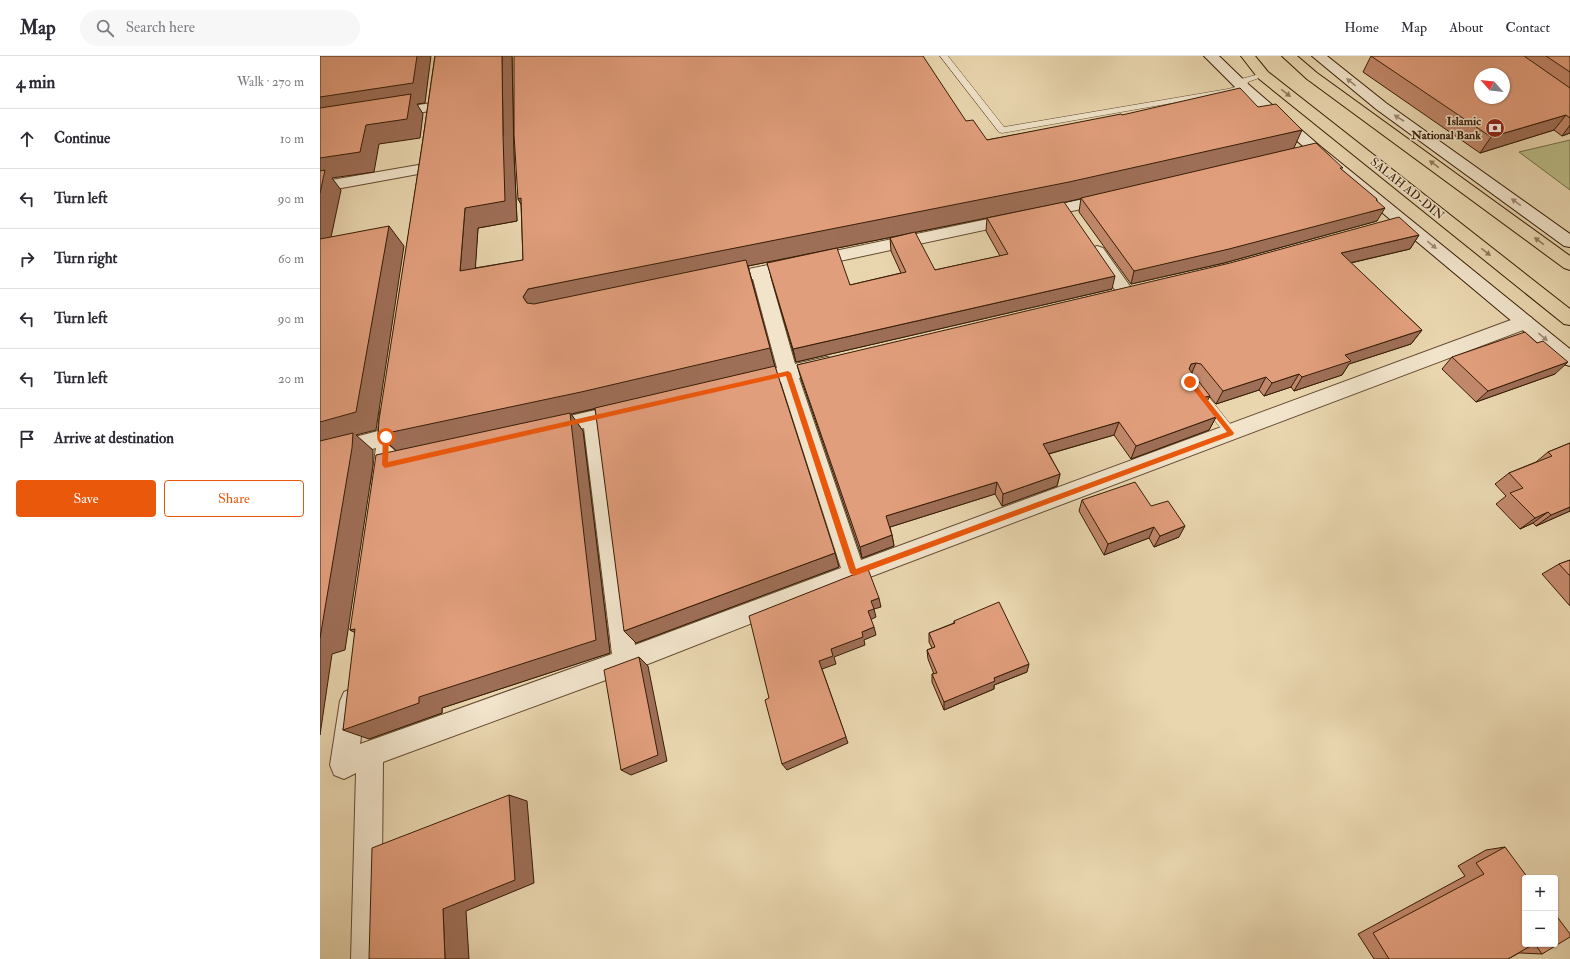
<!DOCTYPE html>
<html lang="en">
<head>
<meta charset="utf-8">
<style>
	body { margin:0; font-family:"IM FELL Double Pica",serif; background:#f7f7f7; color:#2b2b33 }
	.controls { position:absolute; right:12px; bottom:12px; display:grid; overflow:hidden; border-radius:4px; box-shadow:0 1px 3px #0004 }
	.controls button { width:36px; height:36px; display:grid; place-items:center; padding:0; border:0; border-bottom:1px solid #e1e1e2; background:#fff; color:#2b2b33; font:20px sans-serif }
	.compass { position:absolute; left:1154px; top:12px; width:36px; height:36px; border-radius:50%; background:#fff; box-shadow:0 1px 3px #0004; rotate:297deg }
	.stop { position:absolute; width:12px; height:12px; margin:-9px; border:3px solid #ea580c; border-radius:50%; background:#fff }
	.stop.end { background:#ea580c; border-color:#fff; box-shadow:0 1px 4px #0008 }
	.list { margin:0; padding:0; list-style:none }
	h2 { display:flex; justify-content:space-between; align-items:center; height:52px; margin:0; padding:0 16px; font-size:17px }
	h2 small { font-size:13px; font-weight:400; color:#7c7c81 }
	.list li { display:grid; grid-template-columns:26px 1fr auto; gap:12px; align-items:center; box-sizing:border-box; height:60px; padding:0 16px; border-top:1px solid #e1e1e2 }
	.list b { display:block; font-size:15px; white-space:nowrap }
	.list em { font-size:13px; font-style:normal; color:#7c7c81 }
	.actions { display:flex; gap:8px; padding:12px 16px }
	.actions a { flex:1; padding:9px 0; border:1px solid #ea580c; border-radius:4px; text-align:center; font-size:14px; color:#ea580c }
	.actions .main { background:#ea580c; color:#fff }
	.icon { flex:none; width:22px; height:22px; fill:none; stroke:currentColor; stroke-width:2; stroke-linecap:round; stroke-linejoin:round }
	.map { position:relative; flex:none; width:1250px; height:903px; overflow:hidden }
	header { display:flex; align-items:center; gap:24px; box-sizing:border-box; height:56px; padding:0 20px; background:#fff; border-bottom:1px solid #e1e1e2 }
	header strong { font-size:19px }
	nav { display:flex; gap:22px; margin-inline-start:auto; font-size:14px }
	.search { width:280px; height:36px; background:#f7f7f7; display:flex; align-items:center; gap:10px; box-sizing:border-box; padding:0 14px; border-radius:22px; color:#7c7c81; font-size:15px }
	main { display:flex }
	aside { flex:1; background:#fff }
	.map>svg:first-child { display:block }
	.green { fill:#babd88; stroke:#786d46 }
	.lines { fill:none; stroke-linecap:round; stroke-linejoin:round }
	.lane-casing { stroke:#644b30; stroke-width:1 }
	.street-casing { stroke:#644b30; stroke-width:2 }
	.secondary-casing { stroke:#371d05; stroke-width:2 }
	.highway-casing { stroke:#371d05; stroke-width:2 }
	.lane { fill:#f1e4cb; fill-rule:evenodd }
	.street { fill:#f1e4cb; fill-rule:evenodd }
	.secondary { fill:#f1e4cb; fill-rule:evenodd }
	.highway { fill:#e9d6af; fill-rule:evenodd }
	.wall { fill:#c2886b; stroke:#371d05 }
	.shaded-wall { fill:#9e6f57; stroke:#371d05 }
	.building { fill:#e19e7c; stroke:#371d05; fill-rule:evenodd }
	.oneway { fill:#9d8a72 }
	.oneway2 { fill:#907a5a }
	.route { fill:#ea580c }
	.labels { text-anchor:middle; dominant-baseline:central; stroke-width:3; stroke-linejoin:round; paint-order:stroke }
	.far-poi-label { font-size:12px; font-weight:bold; fill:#371d05; stroke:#f1e4cb; text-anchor:end }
	.far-street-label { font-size:12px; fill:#371d05; stroke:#f1e4cb }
</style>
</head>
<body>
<header>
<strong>Map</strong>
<div class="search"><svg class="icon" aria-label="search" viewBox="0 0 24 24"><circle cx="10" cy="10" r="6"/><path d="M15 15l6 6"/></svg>Search here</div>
<nav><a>Home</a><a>Map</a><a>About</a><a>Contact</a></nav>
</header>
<main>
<aside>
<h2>4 min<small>Walk · 270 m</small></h2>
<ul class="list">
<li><svg class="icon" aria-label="ahead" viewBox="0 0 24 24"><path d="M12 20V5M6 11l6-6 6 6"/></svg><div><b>Continue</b></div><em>10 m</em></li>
<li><svg class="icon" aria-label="left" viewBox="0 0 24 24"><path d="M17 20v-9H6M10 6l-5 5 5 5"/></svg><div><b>Turn left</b></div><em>90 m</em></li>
<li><svg class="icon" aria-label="right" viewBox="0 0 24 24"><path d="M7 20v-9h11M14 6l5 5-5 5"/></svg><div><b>Turn right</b></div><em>60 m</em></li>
<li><svg class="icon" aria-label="left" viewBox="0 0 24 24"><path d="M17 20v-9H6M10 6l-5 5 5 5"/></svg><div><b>Turn left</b></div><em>90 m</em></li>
<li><svg class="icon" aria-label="left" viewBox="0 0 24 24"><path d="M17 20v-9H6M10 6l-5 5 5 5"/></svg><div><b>Turn left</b></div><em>20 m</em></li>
<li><svg class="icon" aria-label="arrive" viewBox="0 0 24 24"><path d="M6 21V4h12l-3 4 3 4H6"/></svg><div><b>Arrive at destination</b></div></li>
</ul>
<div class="actions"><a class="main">Save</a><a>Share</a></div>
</aside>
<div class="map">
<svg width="1250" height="903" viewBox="0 0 1250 903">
	<rect width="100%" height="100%" fill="#e9d6af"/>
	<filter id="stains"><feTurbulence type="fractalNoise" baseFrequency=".005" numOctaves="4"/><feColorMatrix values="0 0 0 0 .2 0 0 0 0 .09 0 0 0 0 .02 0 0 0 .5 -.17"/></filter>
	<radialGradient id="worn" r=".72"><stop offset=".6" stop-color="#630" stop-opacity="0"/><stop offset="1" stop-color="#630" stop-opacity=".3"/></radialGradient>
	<path class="green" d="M1250,84V134L1199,96Z"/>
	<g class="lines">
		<g class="lane-casing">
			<path id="lane" d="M620,0H628L684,71L908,33L919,30L921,23L943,17L947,19L928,26L926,33L909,37L682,77L679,76Z
				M876,329L880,330L915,374L917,377L915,380L911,382L907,380L872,336L870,333L872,330Z"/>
		</g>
		<g class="street-casing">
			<path id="street" d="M112,47L117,48L119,51L117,54L70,61L65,60L63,57L65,54L70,53Z
				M104,108L109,110L112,113L109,116L0,136V126Z
				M788,138L794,140L796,143L794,146L450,220L475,308L507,301L514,303L517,308L514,313L479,322L541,504L1199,261L1205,260L1211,261L1214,266L1211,271L542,524L305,617L63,706L61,903H31L36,717L24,723L14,719L10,709L20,645L24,636L33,632L42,636L46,645L40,688L292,598L264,372L227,381L220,379L217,373L220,367L305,347L312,349L315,355L312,361L284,368L315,589L521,512L461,326L428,333L421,331L418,326L421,321L457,312L433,223L401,230L395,228L392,224L395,220Z
				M777,190L783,192L812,233L815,237L812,241L806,243L800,241L769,196L771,192Z
				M70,348L77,350L80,356L73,427L70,433L62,436L54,433L51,427L56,392L0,406V390L58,375L60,356L63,350Z"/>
		</g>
		<g class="secondary-casing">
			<path id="secondary" d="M884,0H899L928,28L1001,91L1250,293V310L1243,308L991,97L918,34Z
				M992,0H1007L1066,47L1250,178V191L1244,190L1056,53Z"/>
		</g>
		<g class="highway-casing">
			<path id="highway" d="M921,0H935L948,16L1250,253V269L1244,268L938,22Z
				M962,0H977L997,17L1250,200V214L1244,212L987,23Z"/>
		</g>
		<use href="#lane" class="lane"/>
		<use href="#street" class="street"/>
		<use href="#secondary" class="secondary"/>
		<use href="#highway" class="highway"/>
	</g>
	<path class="wall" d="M115,0H192L194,99L197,165L158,172L155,212L203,204L201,148L198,143L646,65L667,84L802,59L974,93L1022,114L1057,144V165L904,207L811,228L759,156L761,142L801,133L746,146L428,210L455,311L519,511L316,587L275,353L251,358L263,375L290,597L122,652V657L49,683L35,576L30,574L76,395L58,379L102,90Z
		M1051,0H1250V77L1242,80L1234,74L1160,97L1043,16Z
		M667,162L792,233L476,306L447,207L530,229L581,217L571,195L570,182L615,214L680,200L666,175Z
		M1099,179L1090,193L1031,207L1102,274L1091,288L1029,308L1022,319L974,335L971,331L944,340L939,334L896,348L889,340L885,348L896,361L889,374L811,403L794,379L729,398L740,418L737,430L682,450L675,438L570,471L572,479L574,490L542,502L481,323L477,309Z
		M1132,301L1235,318L1156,346L1122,313Z
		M1250,387V455L1216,470L1213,467L1200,473L1176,448L1186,440L1175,428L1189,417L1216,406L1228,396Z
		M762,444L831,450L859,481L834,491L829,482L784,499L759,455Z
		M1250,504V550L1222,518L1239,508Z
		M634,565L707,616L674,629V633L624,654L612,626V618H614L608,603L607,594L612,592L609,586V577L634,567Z
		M1185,791L1235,888L1222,898L1200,897H1199L1188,903H1054L1038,878L1145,820L1138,810L1166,794Z"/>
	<path class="shaded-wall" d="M97,0H111L105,47L97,48L103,58L100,82L59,88L54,116L12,122L21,134L6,205L0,198V41Z
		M182,0H192L194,99L197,165L158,172L154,234L140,215L145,152L183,79Z
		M1246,59L1234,74L1160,97L1171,81Z
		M1250,69V77L1242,80Z
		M982,74L973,94L746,146L428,210L455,311L251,358L263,375L290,597L122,652V657L49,683L23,674L78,396L58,379L216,260L203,241L208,233Z
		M201,142L209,162L198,143Z
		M1057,143L1050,156L1065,152L1057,165L904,207L811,228L814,215Z
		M69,170L84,190L56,374L36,379L53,394V409L25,594L12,598L0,679V366Z
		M1099,179L1090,193L1012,211L1021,197Z
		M795,220L792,233L476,306L473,293Z
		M1102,274L1091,288L1029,308L1022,319L974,335L982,321L1025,299Z
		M1248,306L1235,318L1156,346L1168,335Z
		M876,307L870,321L869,313L871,308Z
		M979,318L971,331L944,340L952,327Z
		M946,321L939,334L896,348L903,335Z
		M890,340L883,353L881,342Z
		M896,361L889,374L811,403L816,390Z
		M799,366L794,379L721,400L723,388Z
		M740,418L737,430L682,450L683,438Z
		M677,426L675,438L567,472L566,460Z
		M1250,451V455L1216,470L1231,459Z
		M1228,456L1213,467L1200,473L1215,462Z
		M865,470L859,481L834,491L840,480Z
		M834,471L829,482L784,499L788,488Z
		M572,479L574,490L542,502L540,491Z
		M515,497L519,511L316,587L304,575Z
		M559,542L561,551L554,553L556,561L550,564L548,555L551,545Z
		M554,571L556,579L544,584L545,589L514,601L516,608L502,613L528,687L467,714L462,708L499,605L511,593L542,576Z
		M35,573L54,587L30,574Z
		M319,601L328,610L347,705L311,719L301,714Z
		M709,608L707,616L674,629V633L624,654V646L674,622Z
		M189,739L207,745L214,827L146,855L149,903H125L123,853Z"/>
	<path class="building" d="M0,0H97L93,27L0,41Z
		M115,0H182L183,79L185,145L145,152L140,215L203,204L201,142L198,143L194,79V0H603L646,65L653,64L667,84L801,58L802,59L920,32L938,51L956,48L982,74L749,126L208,233L203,241L207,247L214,248L426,204L450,292L261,336L58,379L59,364L102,90Z
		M1051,0H1204L1250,32V62L1246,59L1171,81ZM1160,18H1184V42H1160Z
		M1226,0H1250V16Z
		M91,38L87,63L46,69L40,96L0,102V52Z
		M996,87L1023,112H1020L1057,143L1056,144L1065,152L909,193L814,215L761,142Z
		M5,114L0,137V115Z
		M744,146L795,220L473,293L447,207L517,192L530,229L586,216L570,182L595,176L615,214L688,198L667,162Z
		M1079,161L1099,179L1021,197L1102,274L1025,299L1031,305L982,321L979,318L952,327L946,321L903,335L881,308L876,307L871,308L869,313L890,340L881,342L896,361L816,390L799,366L723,388L740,418L683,438L677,426L566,460L572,479L540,491L477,309L910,207Z
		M69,170L36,356L0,366V183Z
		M1205,276L1217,287L1223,285L1248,306L1168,335L1132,301Z
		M455,310L515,497L304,575L275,352Z
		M250,357L276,584L99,641V647L23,674L35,573L30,574L56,399Z
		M33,377L32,392L0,582V385Z
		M1250,387V451L1231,459L1228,456L1215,462L1190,437L1203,432L1189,417L1232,400L1228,396Z
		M815,426L831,450L848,445L865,470L840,480L834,471L788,488L762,444Z
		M1250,504V520L1239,508Z
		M548,513L559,542L551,545L554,553L548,555L554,571L542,576L543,581L511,593L513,600L499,605L526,681L462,708L445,644L449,642L429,560Z
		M679,546L709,608L674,622L675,625L624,646L612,618L617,617L607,594L615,591L609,577L635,567L634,565Z
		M319,601L338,699L301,714L284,614Z
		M189,739L195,824L123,853L125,903H49L52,792Z
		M1185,791L1208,822H1205V888H1214L1188,903H1069L1053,877L1164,818L1156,807Z
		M1235,858L1250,878V881L1222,898L1215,888H1235Z"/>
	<defs><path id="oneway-solid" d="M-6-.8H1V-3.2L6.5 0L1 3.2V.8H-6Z"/></defs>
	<g class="oneway">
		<use href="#oneway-solid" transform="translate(1031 26) rotate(-141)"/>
		<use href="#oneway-solid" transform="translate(1079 62) rotate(-147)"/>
		<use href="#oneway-solid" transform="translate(1196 146) rotate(-144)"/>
		<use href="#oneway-solid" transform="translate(1112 189) rotate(39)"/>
		<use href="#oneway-solid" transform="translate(1223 281) rotate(40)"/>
	</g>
	<g class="oneway2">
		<use href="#oneway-solid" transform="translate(966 37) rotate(38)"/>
		<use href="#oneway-solid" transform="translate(1114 108) rotate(-144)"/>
		<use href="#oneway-solid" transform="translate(1219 185) rotate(-143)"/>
		<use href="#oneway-solid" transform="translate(1166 196) rotate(38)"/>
	</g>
	<path class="route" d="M468,315L471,317L536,513L907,376L868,327V324H872L914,377L913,379L534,520L530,517L466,320L65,412L62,409L63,381L66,379L69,381L68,406Z"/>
	<defs>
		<g id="bank-disc" transform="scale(1)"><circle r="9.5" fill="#8f2418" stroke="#f1e4cb"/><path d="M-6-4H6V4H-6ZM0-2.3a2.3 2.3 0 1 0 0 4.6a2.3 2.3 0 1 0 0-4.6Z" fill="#fff"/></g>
	</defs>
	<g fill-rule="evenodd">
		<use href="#bank-disc" x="1175" y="72"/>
	</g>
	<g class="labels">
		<g class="far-poi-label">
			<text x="1161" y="65">Islamic<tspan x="1161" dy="14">National Bank</tspan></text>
		</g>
		<g class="far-street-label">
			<text transform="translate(1087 133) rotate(39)">SALAH AD-DIN</text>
		</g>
	</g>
	<rect width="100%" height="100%" filter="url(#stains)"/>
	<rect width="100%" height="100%" fill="url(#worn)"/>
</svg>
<div class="controls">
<button>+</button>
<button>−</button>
</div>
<svg class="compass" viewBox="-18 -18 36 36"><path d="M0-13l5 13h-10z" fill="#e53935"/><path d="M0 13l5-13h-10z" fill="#7c7c81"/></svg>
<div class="stop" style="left:66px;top:381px"></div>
<div class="stop end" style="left:870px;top:326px"></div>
</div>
</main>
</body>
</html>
